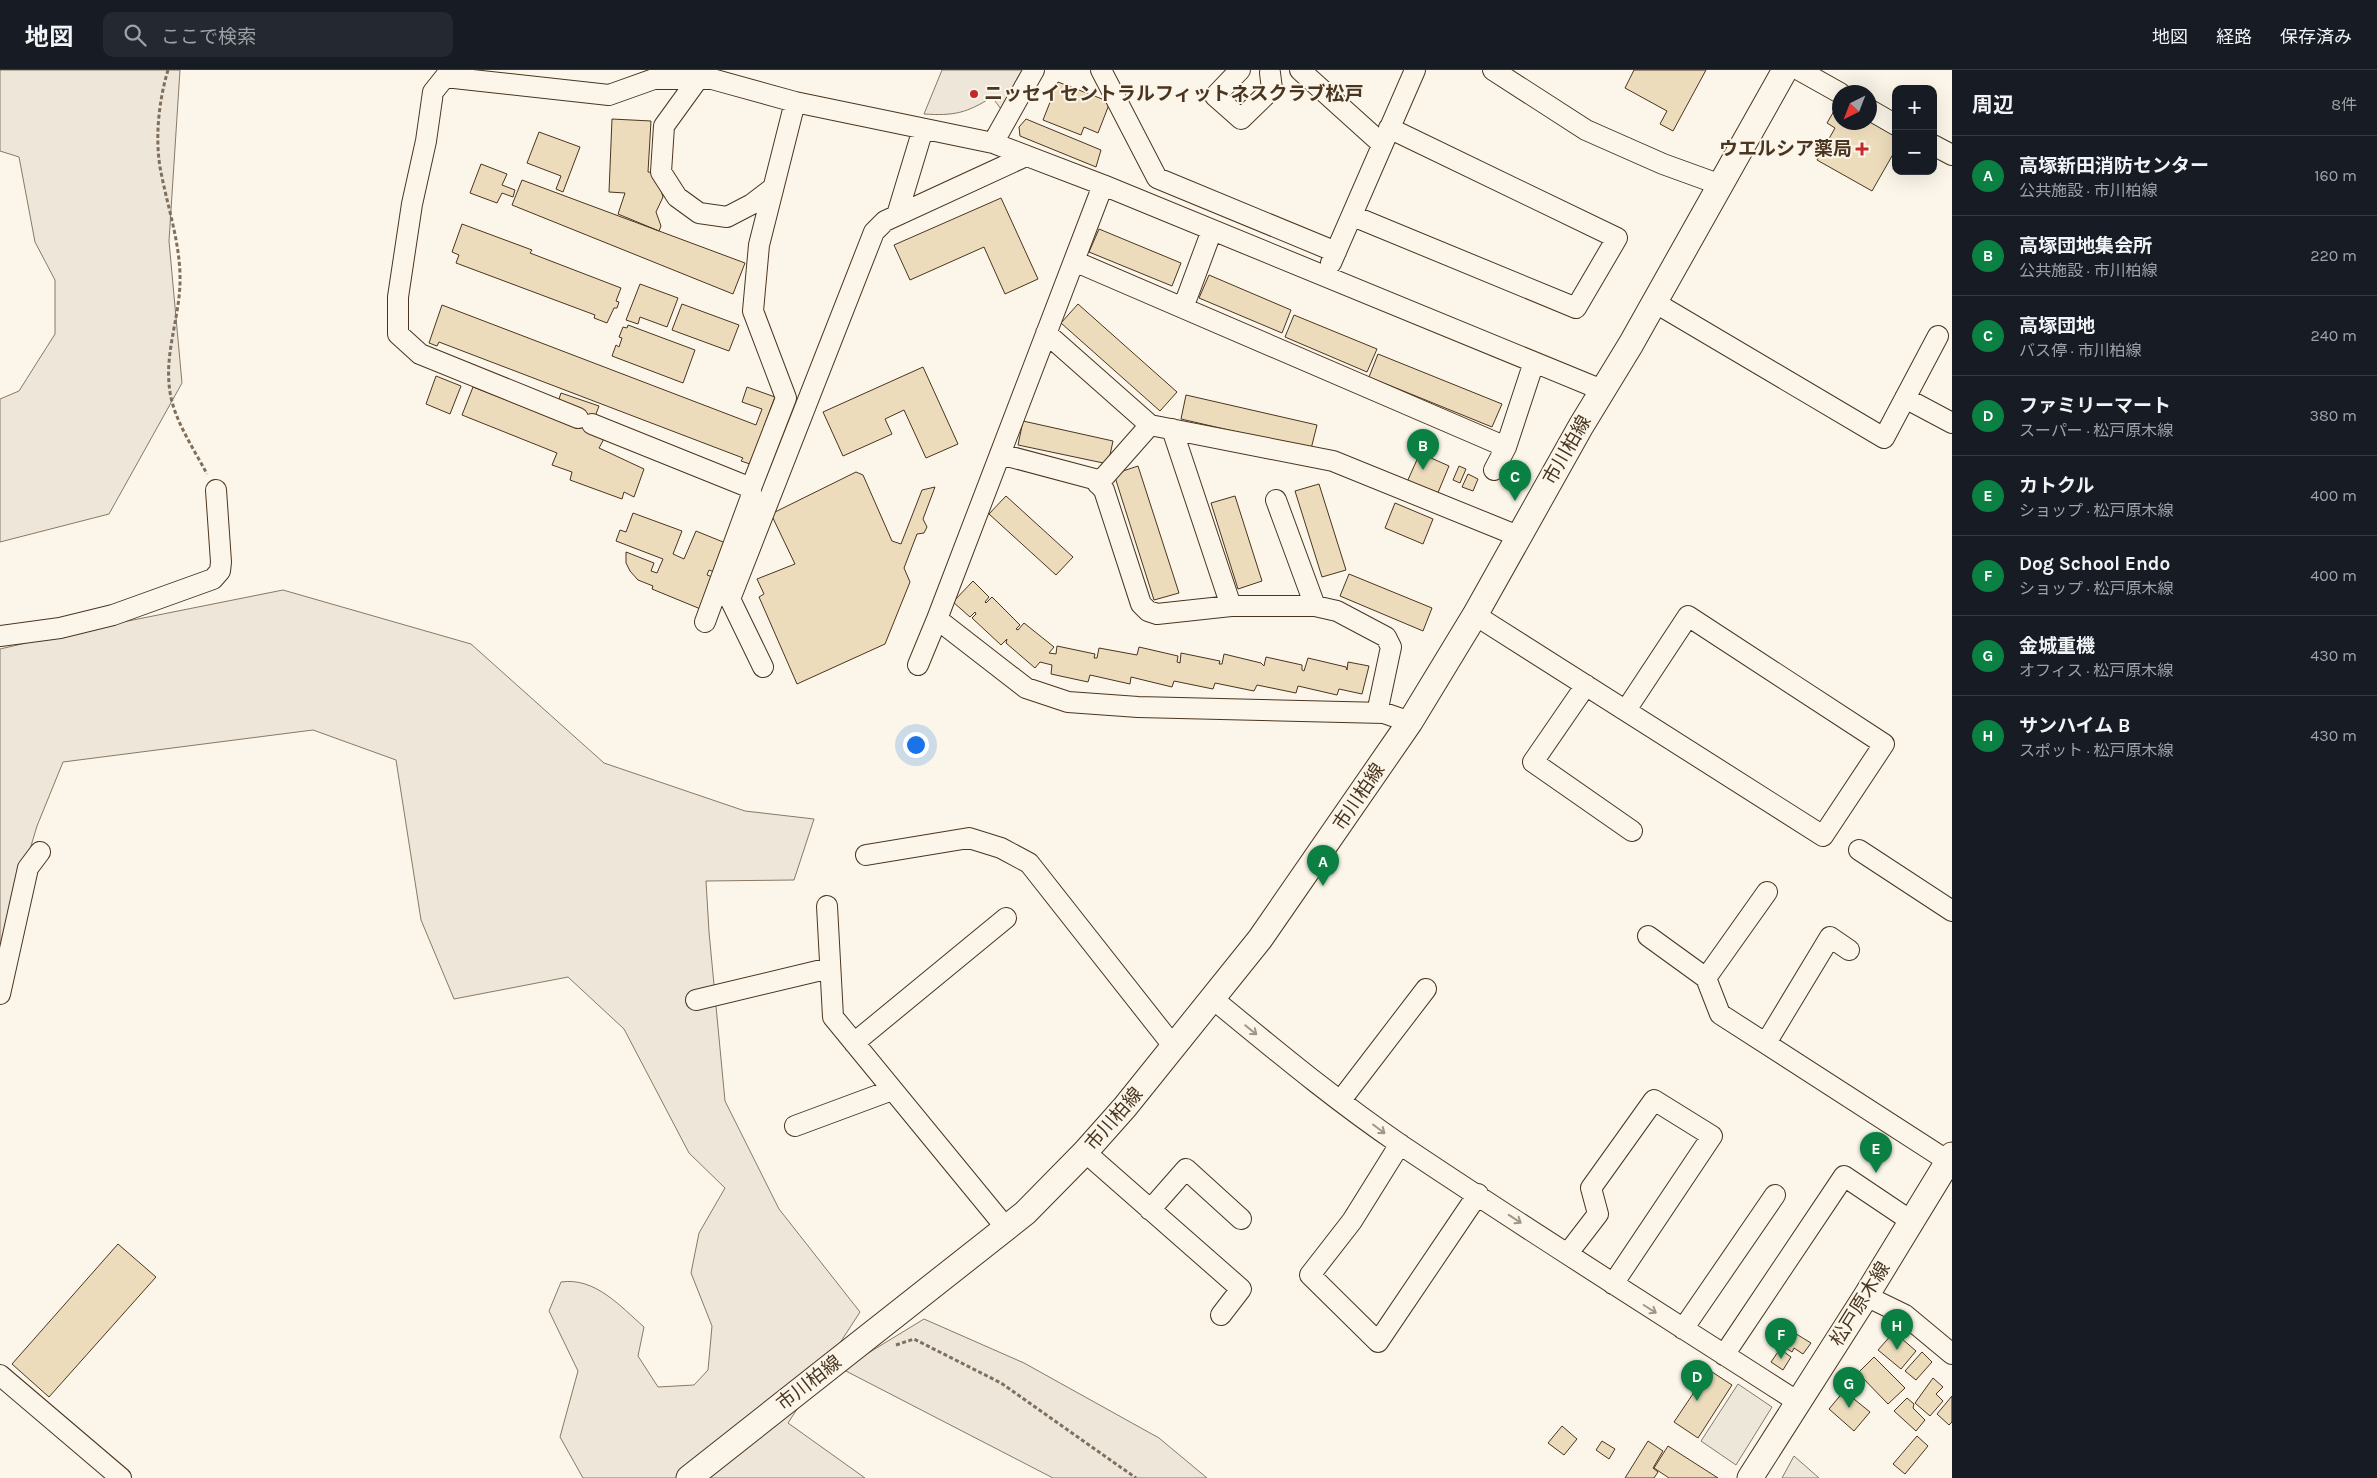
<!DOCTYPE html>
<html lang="ja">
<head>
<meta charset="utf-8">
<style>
	body { margin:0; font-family:Karla,"Noto Sans JP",sans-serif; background:#242831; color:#f1f3f6 }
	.controls { position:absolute; right:15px; top:15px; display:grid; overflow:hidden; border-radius:10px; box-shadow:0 5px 20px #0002 }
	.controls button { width:45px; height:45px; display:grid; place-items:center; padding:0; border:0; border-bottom:1px solid #363941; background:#171b24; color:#f1f3f6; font:25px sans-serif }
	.compass { position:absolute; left:1832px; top:15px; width:45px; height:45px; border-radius:50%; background:#171b24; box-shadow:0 5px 20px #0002; rotate:222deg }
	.you { position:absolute; left:915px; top:674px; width:18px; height:18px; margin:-12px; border:4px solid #fff; border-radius:50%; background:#1a73e8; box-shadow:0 0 0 8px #1a73e833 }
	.badge { display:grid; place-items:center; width:32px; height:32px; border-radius:50%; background:#0b8043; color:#fff; font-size:16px; font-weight:700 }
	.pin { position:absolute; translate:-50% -41px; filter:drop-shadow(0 1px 2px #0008) }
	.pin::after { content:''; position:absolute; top:26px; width:18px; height:15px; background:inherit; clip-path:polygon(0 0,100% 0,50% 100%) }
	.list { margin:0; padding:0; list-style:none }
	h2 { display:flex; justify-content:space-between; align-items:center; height:65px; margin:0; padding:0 20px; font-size:21px }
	h2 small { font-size:16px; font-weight:400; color:#9ea1a6 }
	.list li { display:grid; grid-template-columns:32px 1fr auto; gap:15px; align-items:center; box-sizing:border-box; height:80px; padding:0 20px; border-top:1px solid #363941 }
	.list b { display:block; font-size:19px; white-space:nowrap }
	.list p { margin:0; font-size:16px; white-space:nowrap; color:#9ea1a6 }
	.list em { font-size:16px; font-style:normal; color:#9ea1a6 }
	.icon { flex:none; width:28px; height:28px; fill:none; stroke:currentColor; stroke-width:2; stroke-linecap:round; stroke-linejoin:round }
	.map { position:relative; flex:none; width:1952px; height:1408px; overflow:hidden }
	header { display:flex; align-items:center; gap:30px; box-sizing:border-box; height:70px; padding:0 25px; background:#171b24; border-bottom:1px solid #363941 }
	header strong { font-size:24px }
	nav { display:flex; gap:28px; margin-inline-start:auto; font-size:18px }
	.search { width:350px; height:45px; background:#242831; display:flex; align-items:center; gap:12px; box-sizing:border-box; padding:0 18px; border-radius:10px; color:#9ea1a6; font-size:19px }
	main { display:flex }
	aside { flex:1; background:#171b24 }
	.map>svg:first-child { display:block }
	.green { fill:#ede6d9; stroke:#887966 }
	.parking { fill:#ede7d9; stroke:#887966 }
	.building { fill:#ecdcbc; stroke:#4a3520 }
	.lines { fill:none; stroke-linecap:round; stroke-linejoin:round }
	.minor-casing { stroke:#4a3520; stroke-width:22 }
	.major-casing { stroke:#4a3520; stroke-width:27 }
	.path { stroke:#7f6f5c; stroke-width:3; stroke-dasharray:4 2.5; stroke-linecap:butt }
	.minor { stroke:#fbf6e9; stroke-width:20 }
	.major { stroke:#fbf6e9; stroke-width:25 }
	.oneway { stroke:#a29684 }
	.poi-dot { fill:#c62828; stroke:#fbf6e9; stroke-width:2 }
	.labels { text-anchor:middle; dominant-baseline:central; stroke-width:4; stroke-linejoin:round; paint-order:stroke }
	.poi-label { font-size:19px; font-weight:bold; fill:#4a3520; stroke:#fbf6e9; text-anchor:start }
	.street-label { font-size:19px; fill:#4a3520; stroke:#fbf6e9 }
</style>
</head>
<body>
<header>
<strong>地図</strong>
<div class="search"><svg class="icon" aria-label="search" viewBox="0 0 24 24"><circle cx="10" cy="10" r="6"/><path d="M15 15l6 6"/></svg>ここで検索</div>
<nav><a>地図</a><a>経路</a><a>保存済み</a></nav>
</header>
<main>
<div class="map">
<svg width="1952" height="1408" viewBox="0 0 1952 1408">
	<rect width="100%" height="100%" fill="#fbf6e9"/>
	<path class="green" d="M0,0H180L169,171L182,313L109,444L0,472V329L19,321L55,264V210L35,172L19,87L0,81Z
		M942,0H1033L1001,39L992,27C967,43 954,46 924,44Z
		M283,520L471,574L604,693L745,741L814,749L794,810L706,811L709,862L725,1031L779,1139L860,1242L788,1353L865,1408H583L560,1367L578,1301L549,1241L561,1212C595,1207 620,1236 644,1257L638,1286L658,1317L694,1315L708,1300L712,1256L691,1203L699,1163L725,1118L689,1083L624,959L568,907L454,929L421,850L396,690L313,660L63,692L37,756L0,879V579L78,561Z
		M924,1249L1024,1293L1159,1368L1207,1408H1053L842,1299Z"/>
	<path class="parking" d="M1738,1314L1772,1337L1736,1395L1701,1371Z
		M1794,1386L1819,1408H1782Z"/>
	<path class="building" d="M1634,0H1706L1673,61L1660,54L1667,41L1625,18Z
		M1058,12L1110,32L1098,63L1084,57L1081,65L1043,50Z
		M1838,34L1840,52H1870L1896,66V79L1872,121L1817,90L1835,58L1827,53Z
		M612,49L651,51L648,102L656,103L663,127L656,142L661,156L659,161L618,144L625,123L609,122Z
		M1026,49L1101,80L1096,97L1020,66L1019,57Z
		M539,62L580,77L563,122L556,119L561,106L527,93Z
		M481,94L507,104L502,115L515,120L513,127L502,123L497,133L470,123Z
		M522,110L745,193L733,224L512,135Z
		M1001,128L1038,209L1005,224L984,177L910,210L894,175Z
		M462,154L532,180L530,183L621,218L616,231L619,232L617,238H614L607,253L594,248L595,245L456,193L459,185L452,182Z
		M1099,159L1181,193L1172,216L1089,182Z
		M1209,205L1291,240L1282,263L1199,228Z
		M640,214L678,228L667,257L640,247L638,254L626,250Z
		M682,234L739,255L729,281L672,260Z
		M1078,234L1177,322L1160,341L1061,253Z
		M442,235L756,355L762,339L742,332L747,317L775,327L750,394L741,391L743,388L439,272L437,276L429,273Z
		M1294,245L1377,279L1367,302L1285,267Z
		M628,255L695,280L683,313L612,286L616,275L619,277L622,268L619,267L623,257L627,258Z
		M1378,284L1502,334L1492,357L1369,307Z
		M923,297L958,374L926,388L904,340L885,349L892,364L843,386L823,342Z
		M436,306L461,316L450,344L426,334Z
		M473,317L574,357L556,338L561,323L599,336L590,360L605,367L599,378L644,399L634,427L624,422L622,429L570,410L572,402L552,395L557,383L462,345Z
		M1186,325L1317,355L1311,379L1181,349Z
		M1023,351L1113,371L1108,394L1018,375Z
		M1420,383L1449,396L1437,425L1407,412Z
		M1138,396L1179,523L1154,530L1114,404Z
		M1459,396L1466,399L1460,413L1453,410Z
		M856,402L863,405L892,471L901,474L922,420L935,417L923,449L927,457L924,463L917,464L904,498L910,512L885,574L797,614L759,527L764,524L757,509L795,494L771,444Z
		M1468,404L1478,409L1473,421L1462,417Z
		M1319,414L1346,500L1322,507L1295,421Z
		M1006,426L1073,487L1056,505L989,444Z
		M1235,426L1262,511L1238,519L1211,433Z
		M1395,433L1433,449L1423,474L1385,458Z
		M633,443L682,461L673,484L684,489L696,461L728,474L717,503L709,500L707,505L715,508L703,540L652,519L653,516L638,510L630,501L626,493V482L654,493L651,501L657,503L663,489L616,471L620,460L626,462Z
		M1349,504L1432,538L1423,561L1340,526Z
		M973,511L989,527L985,532L986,533L992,527L1020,555L1016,559L1018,560L1024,553L1054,577L1049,583L1056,584L1057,576L1095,584L1094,588H1097L1099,578L1137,585L1139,577L1178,586L1177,592L1180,593L1181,583L1220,591L1219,594H1222L1224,584L1261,593L1264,596L1266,587L1302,595V600L1304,601L1308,588L1346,597L1347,600L1348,592L1369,596L1362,624L1339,619L1337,625L1298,616L1296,623L1257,615L1254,621L1215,613L1213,619L1174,611L1172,617L1131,607L1130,614L1090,605L1088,612L1051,604L1052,595L1040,592L1035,598L1006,573L1007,569L1001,575L972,548L976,544L975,542L970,547L953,532Z
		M118,1174L156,1207L49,1327L12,1294Z
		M1793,1262L1811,1273L1803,1284L1794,1278L1792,1282L1783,1276Z
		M1894,1262L1916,1281L1901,1299L1878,1280Z
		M1780,1279L1791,1287L1783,1300L1771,1292Z
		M1922,1282L1932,1292L1916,1310L1905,1301Z
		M1874,1287L1905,1318L1888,1334L1858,1303Z
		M1709,1300L1732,1315L1698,1368L1674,1352Z
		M1933,1308L1943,1317L1936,1324L1943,1331L1930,1346L1915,1333Z
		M1844,1321L1870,1342L1854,1361L1829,1339Z
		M1952,1326V1352L1949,1355L1937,1344Z
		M1907,1328L1914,1334L1913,1338L1925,1350L1916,1361L1894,1341Z
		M1562,1356L1577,1369L1564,1385L1548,1373Z
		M1917,1366L1928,1376L1905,1404L1893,1394Z
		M1602,1371L1615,1379L1609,1389L1596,1380Z
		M1648,1371L1663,1381L1653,1398L1658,1402L1654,1408H1625Z
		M1668,1376L1718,1408H1669L1654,1398Z"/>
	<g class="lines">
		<g class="minor-casing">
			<path id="minor" d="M1101,0L1157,108L1336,182
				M1240,0L1215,26L1241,49L1272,19L1270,3
				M1300,0L1382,74
				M1493,0L1586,60L1663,94L1721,115
				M1799,0L1840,23
				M698,9L664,56L661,102L677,127L699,143L727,147L752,134L773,118
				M1870,40L1896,55
				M993,73L1034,0
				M1933,75L1952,85
				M1103,115L937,549L1026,618L1068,632L1138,637L1384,643L1410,652
				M897,145L923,59
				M1353,146L1576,238L1617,168L1389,58
				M1074,191L1506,377
				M1331,193L1415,0
				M1654,232L1884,368L1938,266
				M1183,238L1212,160
				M1046,263L1150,355L1333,391L1518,466
				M1905,328L1952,353
				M578,348L420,284L398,264V227L412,134L426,71L433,22L445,7L609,25L654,9H712L795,32L993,73L1103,115L1602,320
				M592,354L751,418L786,328L753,241L759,175L795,32
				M1172,359L1231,536
				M1000,384L1094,409L1104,420L1141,534L1148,541L1157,544L1231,536H1315L1337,541L1386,567L1391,577L1377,643
				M1494,400L1506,377L1534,292
				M1098,414L1150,355
				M1276,430L1315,536
				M1475,545L1823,766L1884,674L1688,546L1626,640
				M705,552L751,427V418
				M0,566L60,558L113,545L213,509L220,501L221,492L216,420
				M918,595L937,549
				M763,597L730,529L874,162L885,151L1026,86
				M1586,615L1533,692L1632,761
				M1859,780L1952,841
				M866,785L969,768L1001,778L1029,793L1174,977
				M827,836L833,947L1007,1159
				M1648,866L1706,908L1720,944L1948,1091
				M1706,908L1767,822
				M0,924L28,798L40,782
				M1213,929C1274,979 1336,1031 1401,1075C1532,1163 1666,1247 1798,1332
				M696,930L830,898
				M854,973L1006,848
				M1766,973L1830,867L1849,880
				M1341,1030L1426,919
				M795,1056L892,1020
				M1400,1074L1352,1151L1310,1205L1378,1272L1478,1124
				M1085,1082L1241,1219L1221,1245
				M1150,1140L1186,1099L1241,1149
				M1568,1183L1598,1144L1591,1118L1654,1030L1712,1066L1613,1214
				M1866,1226L1905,1245L1952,1284
				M1683,1259L1775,1125
				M1724,1285L1844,1106L1911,1151
				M0,1305L121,1408"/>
		</g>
		<g class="major-casing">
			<path id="major" d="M689,1408L1025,1143L1085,1082L1125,1037L1260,869L1410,652L1475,545L1581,356L1631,274L1785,0
				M1750,1408L1866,1226L1952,1085"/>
		</g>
		<path class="path" d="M168,0C159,30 155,66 160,97C167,136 181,174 180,213C179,250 164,284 170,322C174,350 194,379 207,404
			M896,1275L914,1269L1001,1313L1136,1408"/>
		<use href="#minor" class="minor"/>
		<use href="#major" class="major"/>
	</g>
	<defs><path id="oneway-shaft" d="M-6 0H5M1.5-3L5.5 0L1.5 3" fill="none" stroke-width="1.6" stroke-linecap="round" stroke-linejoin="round" transform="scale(1.25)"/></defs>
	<g class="oneway">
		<use href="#oneway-shaft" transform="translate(1251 960) rotate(39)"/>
		<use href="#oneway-shaft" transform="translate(1379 1059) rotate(37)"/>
		<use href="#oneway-shaft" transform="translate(1515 1149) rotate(33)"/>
		<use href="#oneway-shaft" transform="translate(1650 1239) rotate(32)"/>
	</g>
	<g class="poi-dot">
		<circle cx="974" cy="24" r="5"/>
		<path d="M1859.5 71.5h5v5h5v5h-5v5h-5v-5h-5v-5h5z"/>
	</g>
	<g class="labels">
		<g class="poi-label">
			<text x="984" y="24">ニッセイセントラルフィットネスクラブ松戸</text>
			<text x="1852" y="79" text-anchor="end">ウエルシア薬局</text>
		</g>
		<g class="street-label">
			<text transform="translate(1567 380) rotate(-60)">市川柏線</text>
			<text transform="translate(1359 727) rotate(-56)">市川柏線</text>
			<text transform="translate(1114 1049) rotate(-49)">市川柏線</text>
			<text transform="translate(1860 1234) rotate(-58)">松戸原木線</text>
			<text transform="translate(809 1313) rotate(-38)">市川柏線</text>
		</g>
	</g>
</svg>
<div class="controls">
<button>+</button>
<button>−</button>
</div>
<svg class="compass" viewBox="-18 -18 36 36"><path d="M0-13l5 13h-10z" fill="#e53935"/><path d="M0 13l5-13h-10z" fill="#9ea1a6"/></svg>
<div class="you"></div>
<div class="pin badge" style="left:1323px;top:816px">A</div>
<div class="pin badge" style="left:1423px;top:400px">B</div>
<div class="pin badge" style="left:1515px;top:431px">C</div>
<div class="pin badge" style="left:1697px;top:1331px">D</div>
<div class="pin badge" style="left:1876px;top:1103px">E</div>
<div class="pin badge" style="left:1781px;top:1289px">F</div>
<div class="pin badge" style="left:1849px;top:1338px">G</div>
<div class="pin badge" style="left:1897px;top:1280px">H</div>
</div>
<aside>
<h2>周辺<small>8件</small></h2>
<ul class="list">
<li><span class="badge">A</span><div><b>高塚新田消防センター</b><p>公共施設 · 市川柏線</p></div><em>160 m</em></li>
<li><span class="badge">B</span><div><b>高塚団地集会所</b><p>公共施設 · 市川柏線</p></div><em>220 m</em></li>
<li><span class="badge">C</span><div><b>高塚団地</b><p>バス停 · 市川柏線</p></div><em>240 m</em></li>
<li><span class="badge">D</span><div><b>ファミリーマート</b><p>スーパー · 松戸原木線</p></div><em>380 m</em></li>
<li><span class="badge">E</span><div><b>カトクル</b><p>ショップ · 松戸原木線</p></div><em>400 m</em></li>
<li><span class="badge">F</span><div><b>Dog School Endo</b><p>ショップ · 松戸原木線</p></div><em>400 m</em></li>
<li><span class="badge">G</span><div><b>金城重機</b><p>オフィス · 松戸原木線</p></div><em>430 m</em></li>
<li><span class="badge">H</span><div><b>サンハイム B</b><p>スポット · 松戸原木線</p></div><em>430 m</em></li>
</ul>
</aside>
</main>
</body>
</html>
